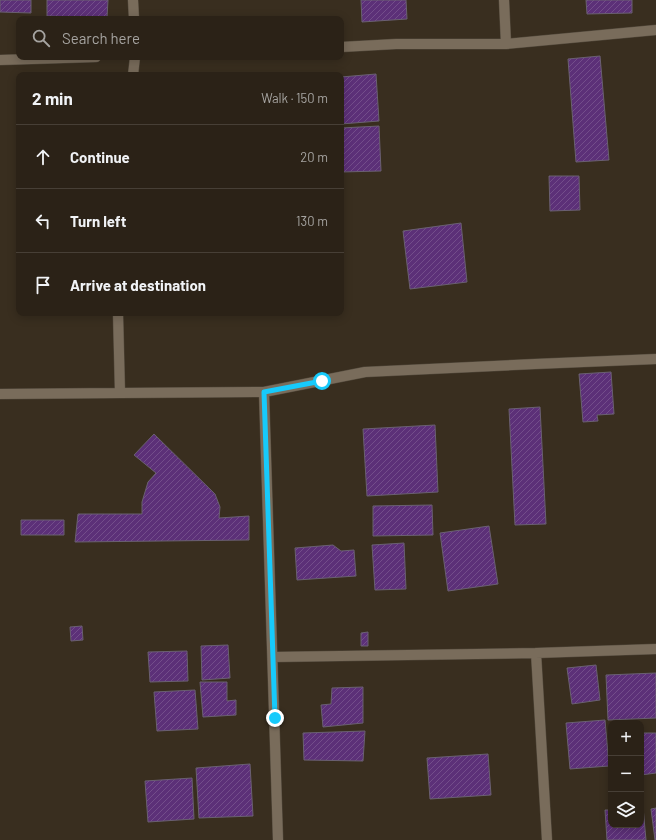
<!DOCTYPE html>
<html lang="en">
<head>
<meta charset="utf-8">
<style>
	body { margin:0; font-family:Barlow,sans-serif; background:#332a20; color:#f1f3f6 }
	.controls { position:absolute; right:12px; bottom:12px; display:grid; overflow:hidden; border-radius:8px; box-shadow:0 2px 10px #0003 }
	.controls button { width:36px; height:36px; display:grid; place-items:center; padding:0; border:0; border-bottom:1px solid #473f36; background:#2b2217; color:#f1f3f6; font:20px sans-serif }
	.stop { position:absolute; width:12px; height:12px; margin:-9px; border:3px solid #17cafb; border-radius:50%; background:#fff }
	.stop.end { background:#17cafb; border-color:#fff; box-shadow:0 1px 4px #0008 }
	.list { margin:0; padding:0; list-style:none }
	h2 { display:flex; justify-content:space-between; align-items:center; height:52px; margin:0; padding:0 16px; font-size:17px }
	h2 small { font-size:13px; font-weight:400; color:#a6a4a1 }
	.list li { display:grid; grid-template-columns:26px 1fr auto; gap:12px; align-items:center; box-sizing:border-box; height:64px; padding:0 16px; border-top:1px solid #473f36 }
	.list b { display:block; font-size:15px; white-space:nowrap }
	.list em { font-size:13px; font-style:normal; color:#a6a4a1 }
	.icon { flex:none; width:22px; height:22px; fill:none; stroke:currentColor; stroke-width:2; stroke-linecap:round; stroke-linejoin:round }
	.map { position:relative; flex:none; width:656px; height:840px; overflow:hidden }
	.search { position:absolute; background:#2b2217; box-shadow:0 2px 10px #0003; left:16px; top:16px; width:328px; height:44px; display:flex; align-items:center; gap:10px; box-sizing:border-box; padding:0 14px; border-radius:8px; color:#a6a4a1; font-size:15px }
	.panel { position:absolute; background:#2b2217; box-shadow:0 2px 10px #0003; left:16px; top:72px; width:328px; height:244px; border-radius:8px }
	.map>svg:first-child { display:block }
	.building { fill:url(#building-hatch); stroke:#6a6071 }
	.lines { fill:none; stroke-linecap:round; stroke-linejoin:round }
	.minor-casing { stroke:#52493c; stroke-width:11 }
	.minor { stroke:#796c5b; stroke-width:10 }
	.route { stroke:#17cafb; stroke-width:5 }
</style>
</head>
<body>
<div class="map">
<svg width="656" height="840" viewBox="0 0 656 840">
	<defs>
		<pattern id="building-hatch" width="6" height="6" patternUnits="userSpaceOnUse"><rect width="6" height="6" fill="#5c3078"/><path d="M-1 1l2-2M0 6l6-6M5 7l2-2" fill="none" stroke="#734d8a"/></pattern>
	</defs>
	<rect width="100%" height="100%" fill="#392e1f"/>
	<path class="building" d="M0,0H31V13L0,12Z
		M47,0H108L107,18L47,16Z
		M361,0H406L407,19L362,22Z
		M586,0H632V13L587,14Z
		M600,56L609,160L576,162L568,59Z
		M376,74L379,121L341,124V77Z
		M379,126L381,171L341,172V128Z
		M549,176H579L580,210L550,211Z
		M461,223L467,282L410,289L403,231Z
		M611,372L614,414L597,415L598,421L583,422L579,374Z
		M540,407L546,524L515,525L509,409Z
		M435,425L438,492L367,496L363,429Z
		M154,434L215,494L220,507L219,518L249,516V540L75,542L78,514H142V502L148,482L156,473L134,455Z
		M432,505L433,535L373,536V506Z
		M21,520H64V535H21Z
		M489,526L498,584L448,591L440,533Z
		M404,543L406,589L375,590L372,545Z
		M333,545L341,551L354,550L356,576L297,580L295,548Z
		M82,626L83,640L71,641L70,627Z
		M368,632V646H361V633Z
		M228,645L230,678L202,680L201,646Z
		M187,651L188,681L150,682L148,652Z
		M596,665L600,700L572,704L567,668Z
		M656,673V718L608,720L606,675Z
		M200,682H227V701L236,700V715L203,717Z
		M363,687V723L323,727L321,705L331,704L332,688Z
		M195,690L198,729L157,731L154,692Z
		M605,720L609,766L570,769L566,723Z
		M365,731L363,761L304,760L303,733Z
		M641,733H656V773L641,775Z
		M488,754L491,795L430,799L427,758Z
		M250,764L253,816L199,818L196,768Z
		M192,778L194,819L148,822L145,781Z
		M641,807H643L646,840H607L605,810H611V825H641Z
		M656,808V840H655L651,809Z"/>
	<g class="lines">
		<g class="minor-casing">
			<path id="minor" d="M133,0L134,19
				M504,0L506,44
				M341,47L396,44H506L656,30
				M0,60L96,57
				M133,75L135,57
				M118,313L120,393L264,392L365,372L535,364L656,359
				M264,392L278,840
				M0,394L120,393
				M536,653L547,840
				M273,657L536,653L656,649"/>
		</g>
		<use href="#minor" class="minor"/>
	</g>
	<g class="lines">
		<path class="route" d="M275,718L264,392L322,381"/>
	</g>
</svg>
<div class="controls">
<button>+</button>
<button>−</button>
<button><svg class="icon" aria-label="layers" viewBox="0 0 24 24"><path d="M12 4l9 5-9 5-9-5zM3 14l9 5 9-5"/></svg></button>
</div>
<div class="stop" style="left:322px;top:381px"></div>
<div class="stop end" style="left:275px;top:718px"></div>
<div class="search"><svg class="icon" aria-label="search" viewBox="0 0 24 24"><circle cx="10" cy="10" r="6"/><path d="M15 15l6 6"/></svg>Search here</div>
<section class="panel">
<h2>2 min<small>Walk · 150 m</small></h2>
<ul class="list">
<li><svg class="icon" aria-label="ahead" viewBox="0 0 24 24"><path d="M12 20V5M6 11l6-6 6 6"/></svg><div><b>Continue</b></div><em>20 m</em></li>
<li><svg class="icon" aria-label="left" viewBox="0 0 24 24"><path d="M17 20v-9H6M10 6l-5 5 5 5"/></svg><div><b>Turn left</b></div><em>130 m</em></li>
<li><svg class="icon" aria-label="arrive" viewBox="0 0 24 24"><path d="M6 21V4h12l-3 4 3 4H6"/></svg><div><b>Arrive at destination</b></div></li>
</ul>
</section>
</div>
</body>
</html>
